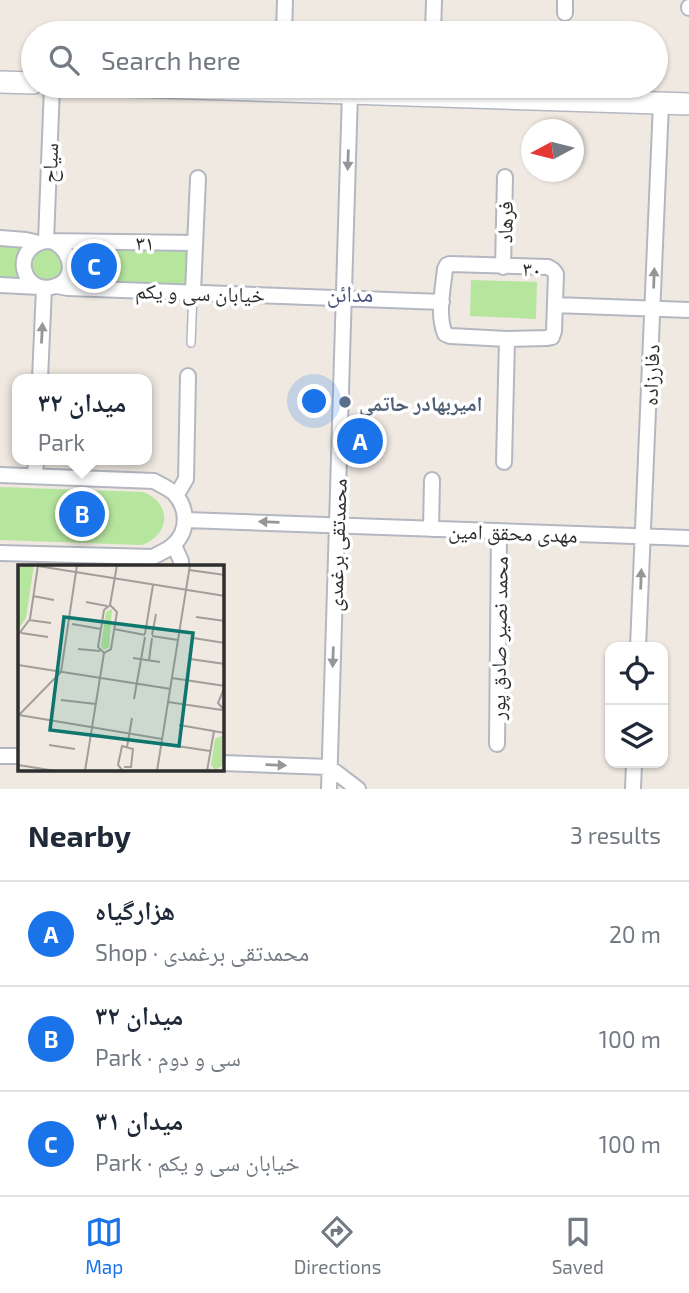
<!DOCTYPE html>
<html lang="en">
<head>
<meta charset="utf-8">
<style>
	body { margin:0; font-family:"Exo 2","Noto Naskh Arabic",sans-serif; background:#f6f6f7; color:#1f2937 }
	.controls { position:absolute; right:21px; bottom:21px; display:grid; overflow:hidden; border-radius:14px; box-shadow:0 2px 5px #0004 }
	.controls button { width:63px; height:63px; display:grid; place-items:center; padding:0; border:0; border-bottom:2px solid #e0e1e3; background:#fff; color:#1f2937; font:35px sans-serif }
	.compass { position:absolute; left:521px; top:119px; width:63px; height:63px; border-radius:50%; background:#fff; box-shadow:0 2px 5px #0004; rotate:263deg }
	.you { position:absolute; left:315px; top:402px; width:24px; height:24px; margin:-18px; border:5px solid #fff; border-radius:50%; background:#1a73e8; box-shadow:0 0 0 10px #1a73e833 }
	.badge { display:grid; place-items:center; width:46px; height:46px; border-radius:50%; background:#1a73e8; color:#fff; font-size:23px; font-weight:700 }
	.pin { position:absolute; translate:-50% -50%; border:4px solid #fff; box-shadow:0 2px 7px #0006 }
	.popup { position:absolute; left:12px; top:374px; width:140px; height:91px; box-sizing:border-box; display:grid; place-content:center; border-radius:14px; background:#fff; filter:drop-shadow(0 2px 5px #0005); font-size:23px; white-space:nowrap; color:#747a83 }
	.popup b { font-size:26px; color:#1f2937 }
	.popup::after { content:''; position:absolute; left:50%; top:100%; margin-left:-14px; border:14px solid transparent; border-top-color:#fff }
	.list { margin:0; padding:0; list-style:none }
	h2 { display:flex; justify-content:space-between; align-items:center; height:91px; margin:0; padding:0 28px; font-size:30px }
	h2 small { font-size:23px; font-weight:400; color:#747a83 }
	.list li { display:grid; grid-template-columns:46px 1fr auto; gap:21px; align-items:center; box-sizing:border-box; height:105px; padding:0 28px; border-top:2px solid #e0e1e3 }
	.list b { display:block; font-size:26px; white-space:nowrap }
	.list p { margin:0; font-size:23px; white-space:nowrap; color:#747a83 }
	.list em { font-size:23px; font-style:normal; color:#747a83 }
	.icon { flex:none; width:38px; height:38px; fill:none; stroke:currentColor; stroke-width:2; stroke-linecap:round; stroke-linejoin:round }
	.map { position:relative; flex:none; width:689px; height:789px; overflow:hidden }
	.search { position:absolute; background:#fff; box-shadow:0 2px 5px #0004; left:21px; right:21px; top:21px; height:77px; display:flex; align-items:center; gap:18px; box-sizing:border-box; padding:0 24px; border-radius:38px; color:#747a83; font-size:26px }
	.sheet { height:406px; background:#fff }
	nav { display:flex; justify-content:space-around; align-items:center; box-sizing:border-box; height:98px; border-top:2px solid #e0e1e3; background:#fff; font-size:19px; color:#747a83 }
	nav a { display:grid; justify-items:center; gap:4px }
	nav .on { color:#1a73e8 }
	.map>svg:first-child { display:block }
	.green { fill:#b6e59e }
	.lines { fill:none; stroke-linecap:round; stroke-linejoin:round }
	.lane-casing { stroke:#b4b7c1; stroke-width:10 }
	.street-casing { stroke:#b4b7c1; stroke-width:18 }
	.secondary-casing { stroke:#b4b7c1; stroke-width:24 }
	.lane { stroke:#fff; stroke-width:7 }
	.street { stroke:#fff; stroke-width:14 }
	.secondary { stroke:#fff; stroke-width:21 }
	.oneway { fill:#969696 }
	.service-dot { fill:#5c6f8a; stroke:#fff; stroke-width:2.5 }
	.labels { text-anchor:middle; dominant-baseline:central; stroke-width:7; stroke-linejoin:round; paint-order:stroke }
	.street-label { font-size:21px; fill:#2e2e2e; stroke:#fff }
	.service-label { font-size:21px; font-weight:bold; fill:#4e5e75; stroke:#fff; text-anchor:start }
	.neighbourhood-label { font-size:23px; fill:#4d5680; stroke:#fff }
	.inset-road { fill:none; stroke:#a29e99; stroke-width:2 }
	.view { fill:#0f766e; fill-opacity:0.15; stroke:#0f766e; stroke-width:3.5 }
	.inset-edge { fill:none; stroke:#2e2e2e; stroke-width:3.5 }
</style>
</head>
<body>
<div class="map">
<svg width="689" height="789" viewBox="0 0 689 789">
	<rect width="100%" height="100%" fill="#efe9e1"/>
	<path class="green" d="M0,240L189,249L188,287L0,284Z
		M471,280L537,282L536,319L470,316Z
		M0,487L143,492C172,503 171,534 142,545L0,540Z"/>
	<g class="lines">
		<g class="lane-casing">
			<path id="lane" d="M191,343L193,292"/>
		</g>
		<g class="street-casing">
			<path id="street" d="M689,8V7
				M565,13V0
				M284,33L285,0
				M433,33L434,0
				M0,238L26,240L39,243
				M46,241L52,86
				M54,242C74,253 77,282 52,287C23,294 9,249 46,241L195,243
				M450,264L548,267L553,270L556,274L554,331L552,337L546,338L507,339L450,336L445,334C437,315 443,289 445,269L447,265Z
				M503,267L505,177
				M0,285L40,287
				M57,286L68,288L442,302
				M193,292L198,178
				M555,305L689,310
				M40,379L44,288
				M504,462L507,339
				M0,475L154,481C161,485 168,488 174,493C188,508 189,531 173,545C168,550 160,553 153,557L0,553
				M35,476L36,460
				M176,496L186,479L188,376
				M186,520L689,538
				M431,529L432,480
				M174,545L181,561V567
				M638,647L661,103
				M497,744L499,531
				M0,756H19
				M222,763L329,767L358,789
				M329,789L350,92
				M633,789L634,763"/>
		</g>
		<g class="secondary-casing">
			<path id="secondary" d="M0,82L33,83
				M128,86L689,104"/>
		</g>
		<use href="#lane" class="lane"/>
		<use href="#street" class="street"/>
		<use href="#secondary" class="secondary"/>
	</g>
	<defs><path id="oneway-solid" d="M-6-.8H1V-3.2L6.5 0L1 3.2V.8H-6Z" transform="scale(1.75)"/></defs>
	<g class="oneway">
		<use href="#oneway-solid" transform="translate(348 160) rotate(92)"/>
		<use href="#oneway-solid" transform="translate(654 278) rotate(-88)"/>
		<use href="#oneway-solid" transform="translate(42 333) rotate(-87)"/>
		<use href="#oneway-solid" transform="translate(269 522) rotate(-178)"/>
		<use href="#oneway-solid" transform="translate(641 579) rotate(-88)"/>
		<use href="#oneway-solid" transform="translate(333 657) rotate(92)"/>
		<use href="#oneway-solid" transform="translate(276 765) rotate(2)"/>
	</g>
	<circle class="service-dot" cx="345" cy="402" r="7"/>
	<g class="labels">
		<g class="street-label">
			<text transform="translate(49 163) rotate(-88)">سیاح</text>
			<text transform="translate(504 222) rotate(-89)">فرهاد</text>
			<text transform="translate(145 242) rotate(1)">۳۱</text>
			<text transform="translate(532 268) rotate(3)">۳۰</text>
			<text transform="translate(200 292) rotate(2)">خیابان سی و یکم</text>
			<text transform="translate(650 375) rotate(-88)">دفارزاده</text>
			<text transform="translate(513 532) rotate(2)">مهدی محقق امین</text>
			<text transform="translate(336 545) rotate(-88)">محمدتقی برغمدی</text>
			<text transform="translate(498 638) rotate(-89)">محمد نصیر صادق پور</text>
		</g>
		<g class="service-label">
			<text x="359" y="402">امیربهادر حاتمی</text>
		</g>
		<g class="neighbourhood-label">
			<text x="350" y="293">مدائن</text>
		</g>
	</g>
	<g transform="translate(18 565)">
		<rect width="206" height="206" fill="#efe9e1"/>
		<path d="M0,0H16L8,53L0,65ZM94,44L91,82L86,85L83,81L88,47ZM204,171V201L197,205L193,200L197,174Z" fill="#b6e59e"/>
		<path class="inset-road" d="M20,1L207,31M171,5L207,10M15,31L36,35M68,37L89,41M92,40L99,47L93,84L86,88L80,82L86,45ZM92,40L99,0M178,52L207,56M11,55L33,58M54,59L83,64M96,64L127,70M3,68L30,72M127,69L135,20M0,70L12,54L20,0M134,70L138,49M134,71L160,75M175,73L207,78M60,84L82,86M115,93L142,97M172,94L207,99M131,95L134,73M0,100L153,124M154,113L207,121M207,121L200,138L207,146M116,134L127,72M43,135L78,139M150,137L204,145M1,150L144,174M0,151L43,107L59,0M161,160L207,168M31,180L57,184M159,181L192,186M109,182L114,153M0,200L38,206M67,206L86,88M105,206L100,200L104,181L115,184L113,202H106M139,206L172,0M189,206L196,166"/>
		<path class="view" d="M46,52L175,68L161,181L32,165Z"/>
		<rect width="206" height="206" class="inset-edge"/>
	</g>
</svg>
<div class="controls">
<button><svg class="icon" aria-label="locate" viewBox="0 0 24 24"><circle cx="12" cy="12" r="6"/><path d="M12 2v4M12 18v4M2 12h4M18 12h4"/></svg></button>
<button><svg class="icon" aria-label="layers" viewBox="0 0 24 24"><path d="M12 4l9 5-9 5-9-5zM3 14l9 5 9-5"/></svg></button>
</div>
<svg class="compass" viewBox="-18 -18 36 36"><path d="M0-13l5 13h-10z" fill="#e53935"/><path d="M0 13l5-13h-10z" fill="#747a83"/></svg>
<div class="you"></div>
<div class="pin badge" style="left:360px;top:441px">A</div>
<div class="pin badge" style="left:82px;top:514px">B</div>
<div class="popup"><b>میدان ۳۲</b>Park</div>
<div class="pin badge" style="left:94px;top:266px">C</div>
<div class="search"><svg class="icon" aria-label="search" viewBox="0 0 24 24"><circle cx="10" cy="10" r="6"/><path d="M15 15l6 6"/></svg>Search here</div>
</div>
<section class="sheet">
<h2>Nearby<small>3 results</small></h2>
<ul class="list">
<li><span class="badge">A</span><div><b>هزارگیاه</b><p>Shop · محمدتقی برغمدی</p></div><em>20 m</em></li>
<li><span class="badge">B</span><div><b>میدان ۳۲</b><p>Park · سی و دوم</p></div><em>100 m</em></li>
<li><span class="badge">C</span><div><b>میدان ۳۱</b><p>Park · خیابان سی و یکم</p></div><em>100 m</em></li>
</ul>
</section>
<nav>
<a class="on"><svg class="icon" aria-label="map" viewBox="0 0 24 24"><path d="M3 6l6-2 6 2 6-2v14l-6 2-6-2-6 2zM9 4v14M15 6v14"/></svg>Map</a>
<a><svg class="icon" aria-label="directions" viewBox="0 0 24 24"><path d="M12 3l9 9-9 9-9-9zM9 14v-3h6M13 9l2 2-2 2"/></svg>Directions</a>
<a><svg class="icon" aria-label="saved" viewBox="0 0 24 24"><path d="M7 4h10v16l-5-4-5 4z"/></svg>Saved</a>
</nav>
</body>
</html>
